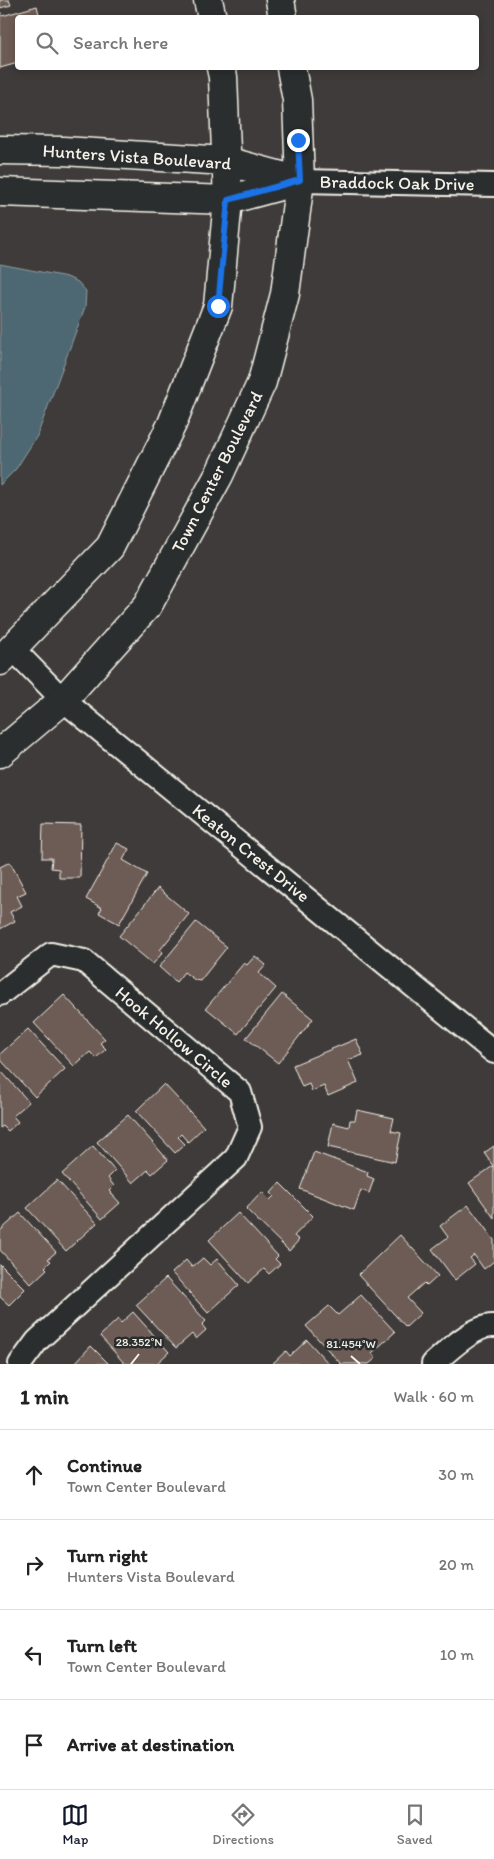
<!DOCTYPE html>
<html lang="en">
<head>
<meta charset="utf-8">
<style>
	body { margin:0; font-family:Itim,sans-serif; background:#f6f6f6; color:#222 }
	.stop { position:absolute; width:15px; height:15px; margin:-11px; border:4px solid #1a73e8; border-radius:50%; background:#fff }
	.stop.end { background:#1a73e8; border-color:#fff; box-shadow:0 1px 5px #0008 }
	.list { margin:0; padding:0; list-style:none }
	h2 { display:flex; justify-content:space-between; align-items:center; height:65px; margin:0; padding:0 20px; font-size:21px }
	h2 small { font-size:16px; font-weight:400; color:#767676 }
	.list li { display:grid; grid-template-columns:32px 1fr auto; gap:15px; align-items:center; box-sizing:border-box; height:90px; padding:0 20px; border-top:1px solid #e0e0e0 }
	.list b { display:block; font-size:19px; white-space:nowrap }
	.list p { margin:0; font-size:16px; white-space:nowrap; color:#767676 }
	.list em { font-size:16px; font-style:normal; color:#767676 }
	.icon { flex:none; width:28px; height:28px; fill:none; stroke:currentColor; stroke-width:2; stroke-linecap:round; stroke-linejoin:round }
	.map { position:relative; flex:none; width:494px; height:1364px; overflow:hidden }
	.search { position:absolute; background:#fff; box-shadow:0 2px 8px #0003; left:15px; right:15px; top:15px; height:55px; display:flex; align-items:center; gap:12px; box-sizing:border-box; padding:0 18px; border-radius:5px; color:#767676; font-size:19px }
	.sheet { height:425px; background:#fff }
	nav { display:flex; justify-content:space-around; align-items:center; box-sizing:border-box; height:70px; border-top:1px solid #e0e0e0; background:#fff; font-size:14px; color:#767676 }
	nav a { display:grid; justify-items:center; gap:2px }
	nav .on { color:#111827 }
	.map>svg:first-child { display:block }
	.water { fill:#4e6772; stroke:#909ea1 }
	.building { fill:#6d5c55; stroke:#f4f1e8 }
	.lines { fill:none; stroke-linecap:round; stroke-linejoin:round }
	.minor-casing { stroke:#f4f1e8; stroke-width:26 }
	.tertiary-casing { stroke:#f4f1e8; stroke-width:31 }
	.minor { stroke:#2a2d2e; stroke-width:22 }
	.tertiary { stroke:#2a2d2e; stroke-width:28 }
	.route { stroke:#1a73e8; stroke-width:6 }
	.ticks { fill:none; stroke:#f4f1e8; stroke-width:2 }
	.labels { text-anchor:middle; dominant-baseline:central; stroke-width:5; stroke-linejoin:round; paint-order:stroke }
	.street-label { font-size:18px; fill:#f4f1e8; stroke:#2a2d2e }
	.ticks-label { font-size:12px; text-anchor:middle; fill:#f4f1e8; stroke:#2a2d2e; stroke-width:5; stroke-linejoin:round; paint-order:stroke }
</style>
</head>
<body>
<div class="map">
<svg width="494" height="1364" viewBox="0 0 494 1364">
	<rect width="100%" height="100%" fill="#3e3b3a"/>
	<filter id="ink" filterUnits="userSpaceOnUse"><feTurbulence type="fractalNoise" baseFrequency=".02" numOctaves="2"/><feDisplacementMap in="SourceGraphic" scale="10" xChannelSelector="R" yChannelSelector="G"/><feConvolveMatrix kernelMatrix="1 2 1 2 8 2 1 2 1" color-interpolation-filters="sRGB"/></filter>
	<g filter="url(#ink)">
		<path class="water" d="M0,264L67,277L78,282L86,291L85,307L37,436L16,469L0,485Z"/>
		<path class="building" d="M0,0H9L11,5L0,8Z
			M37,6L40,18H18V63L0,68V10L2,16Z
			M43,824L81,825L80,878H59V869L51,868L52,858H42Z
			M117,843L129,849L123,860L147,874L119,924L99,913L102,908L86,899Z
			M10,862L26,892L17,896L22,906L10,912L15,921L0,929V867Z
			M158,888L189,914L160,950L163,952L153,964L119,936Z
			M196,922L227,947L200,981L195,980L184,972L176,982L159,967Z
			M255,956L266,965L259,973L276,988L238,1034L206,1008L244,963L247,965Z
			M282,994L313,1019L278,1063L246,1038Z
			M64,995L105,1039L100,1043L106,1049L96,1058L90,1052L74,1066L34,1023Z
			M28,1029L65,1069L35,1097L0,1059V1054Z
			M356,1039L363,1055L348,1060L358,1083L328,1096L324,1086L312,1091L309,1084L302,1087L293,1065Z
			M0,1070L29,1102L13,1116L18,1122L8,1131L3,1126L0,1128Z
			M164,1084L204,1127L188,1142L181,1134L178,1137L185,1144L175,1153L136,1111Z
			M357,1110L394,1118L391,1131L401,1133L395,1162L328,1147L333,1123L349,1127L350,1120H355Z
			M128,1115L168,1160L152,1174L148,1170L133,1183L97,1142Z
			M93,1146L115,1171L108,1178L114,1186L109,1191L120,1203L102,1219L62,1174Z
			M494,1146V1218L469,1183L493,1166L484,1153Z
			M314,1152L368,1172L367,1176L374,1179L369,1193L361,1190L354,1210L300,1189Z
			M57,1180L97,1223L66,1251L27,1208Z
			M280,1183L313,1216L294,1236L299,1240L289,1251L246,1209L262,1192L270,1200L274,1196L271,1193Z
			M468,1205L494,1240V1261L484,1269L474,1255L470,1258L475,1264L455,1280L432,1249L448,1237L440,1226Z
			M20,1213L56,1252L48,1259L51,1261L45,1267L47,1269L31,1284L0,1250V1231Z
			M238,1213L278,1256L275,1259L280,1264L269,1274L264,1269L248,1283L209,1240Z
			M400,1235L438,1276L427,1286L424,1283L407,1298L421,1313L406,1327L358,1275Z
			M203,1258L210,1265L217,1259L239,1285L208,1313L172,1273L186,1260L192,1267Z
			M0,1264L25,1289L9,1305L0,1297Z
			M166,1278L206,1321L202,1325L206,1330L196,1339L192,1334L176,1348L136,1305Z
			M361,1295L395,1332L372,1353L376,1358L369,1364H341L306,1326L329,1306L338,1315Z
			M133,1312L169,1352L156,1364H125L100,1336L118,1319L121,1323Z
			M307,1340L329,1364H272L286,1351L290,1356Z
			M91,1346L109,1364H74Z"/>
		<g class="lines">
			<g class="minor-casing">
				<path id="minor" d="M300,181L494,185
					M13,649L63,700L494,1052
					M0,994L51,954L84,961L240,1092L250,1127L236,1158L37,1341L20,1364
					M433,1364C446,1352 476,1324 494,1326"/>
			</g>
			<g class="tertiary-casing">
				<path id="tertiary" d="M208,0L212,18
					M280,0L283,18
					M0,150L63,151L226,161L300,181
					M0,192L228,200L298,181
					M0,661L110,547L172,424L218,306L228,200L223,77L221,68
					M0,753L63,700L148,605L219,475L262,382L285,294L300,181L297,100L291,68"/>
			</g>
			<use href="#minor" class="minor"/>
			<use href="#tertiary" class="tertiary"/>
		</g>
	</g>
	<g class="lines" filter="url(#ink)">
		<path class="route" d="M218,306L228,200L300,180L298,140"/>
	</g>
	<path class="ticks" d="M351,1356L360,1364M131,1364L139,1354"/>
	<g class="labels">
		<g class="street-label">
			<text transform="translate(137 157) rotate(4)">Hunters Vista Boulevard</text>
			<text transform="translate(397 183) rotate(1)">Braddock Oak Drive</text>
			<text transform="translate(217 472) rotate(-63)">Town Center Boulevard</text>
			<text transform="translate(251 853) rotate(39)">Keaton Crest Drive</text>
			<text transform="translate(174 1037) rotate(40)">Hook Hollow Circle</text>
		</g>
	</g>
	<g class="ticks-label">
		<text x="139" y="1346">28.352°N</text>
		<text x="351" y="1348">81.454°W</text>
	</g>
</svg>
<div class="stop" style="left:218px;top:306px"></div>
<div class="stop end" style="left:298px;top:140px"></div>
<div class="search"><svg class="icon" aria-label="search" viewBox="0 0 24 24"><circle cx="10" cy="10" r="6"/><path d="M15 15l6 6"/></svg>Search here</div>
</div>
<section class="sheet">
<h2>1 min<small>Walk · 60 m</small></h2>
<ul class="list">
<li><svg class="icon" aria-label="ahead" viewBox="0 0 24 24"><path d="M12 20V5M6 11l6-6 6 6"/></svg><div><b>Continue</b><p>Town Center Boulevard</p></div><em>30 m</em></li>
<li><svg class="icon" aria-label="right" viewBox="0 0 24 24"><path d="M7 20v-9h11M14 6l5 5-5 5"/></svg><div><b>Turn right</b><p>Hunters Vista Boulevard</p></div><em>20 m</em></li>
<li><svg class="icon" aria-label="left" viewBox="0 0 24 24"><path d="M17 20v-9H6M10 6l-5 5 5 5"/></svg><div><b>Turn left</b><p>Town Center Boulevard</p></div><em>10 m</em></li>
<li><svg class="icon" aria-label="arrive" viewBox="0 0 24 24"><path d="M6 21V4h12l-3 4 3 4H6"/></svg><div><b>Arrive at destination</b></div></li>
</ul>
</section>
<nav>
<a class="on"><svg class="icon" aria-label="map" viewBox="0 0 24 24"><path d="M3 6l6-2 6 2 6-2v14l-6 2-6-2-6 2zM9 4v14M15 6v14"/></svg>Map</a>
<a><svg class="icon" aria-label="directions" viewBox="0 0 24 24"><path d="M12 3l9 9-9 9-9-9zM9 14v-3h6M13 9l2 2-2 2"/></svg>Directions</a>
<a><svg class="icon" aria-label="saved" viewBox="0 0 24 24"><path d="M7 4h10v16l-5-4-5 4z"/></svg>Saved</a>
</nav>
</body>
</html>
